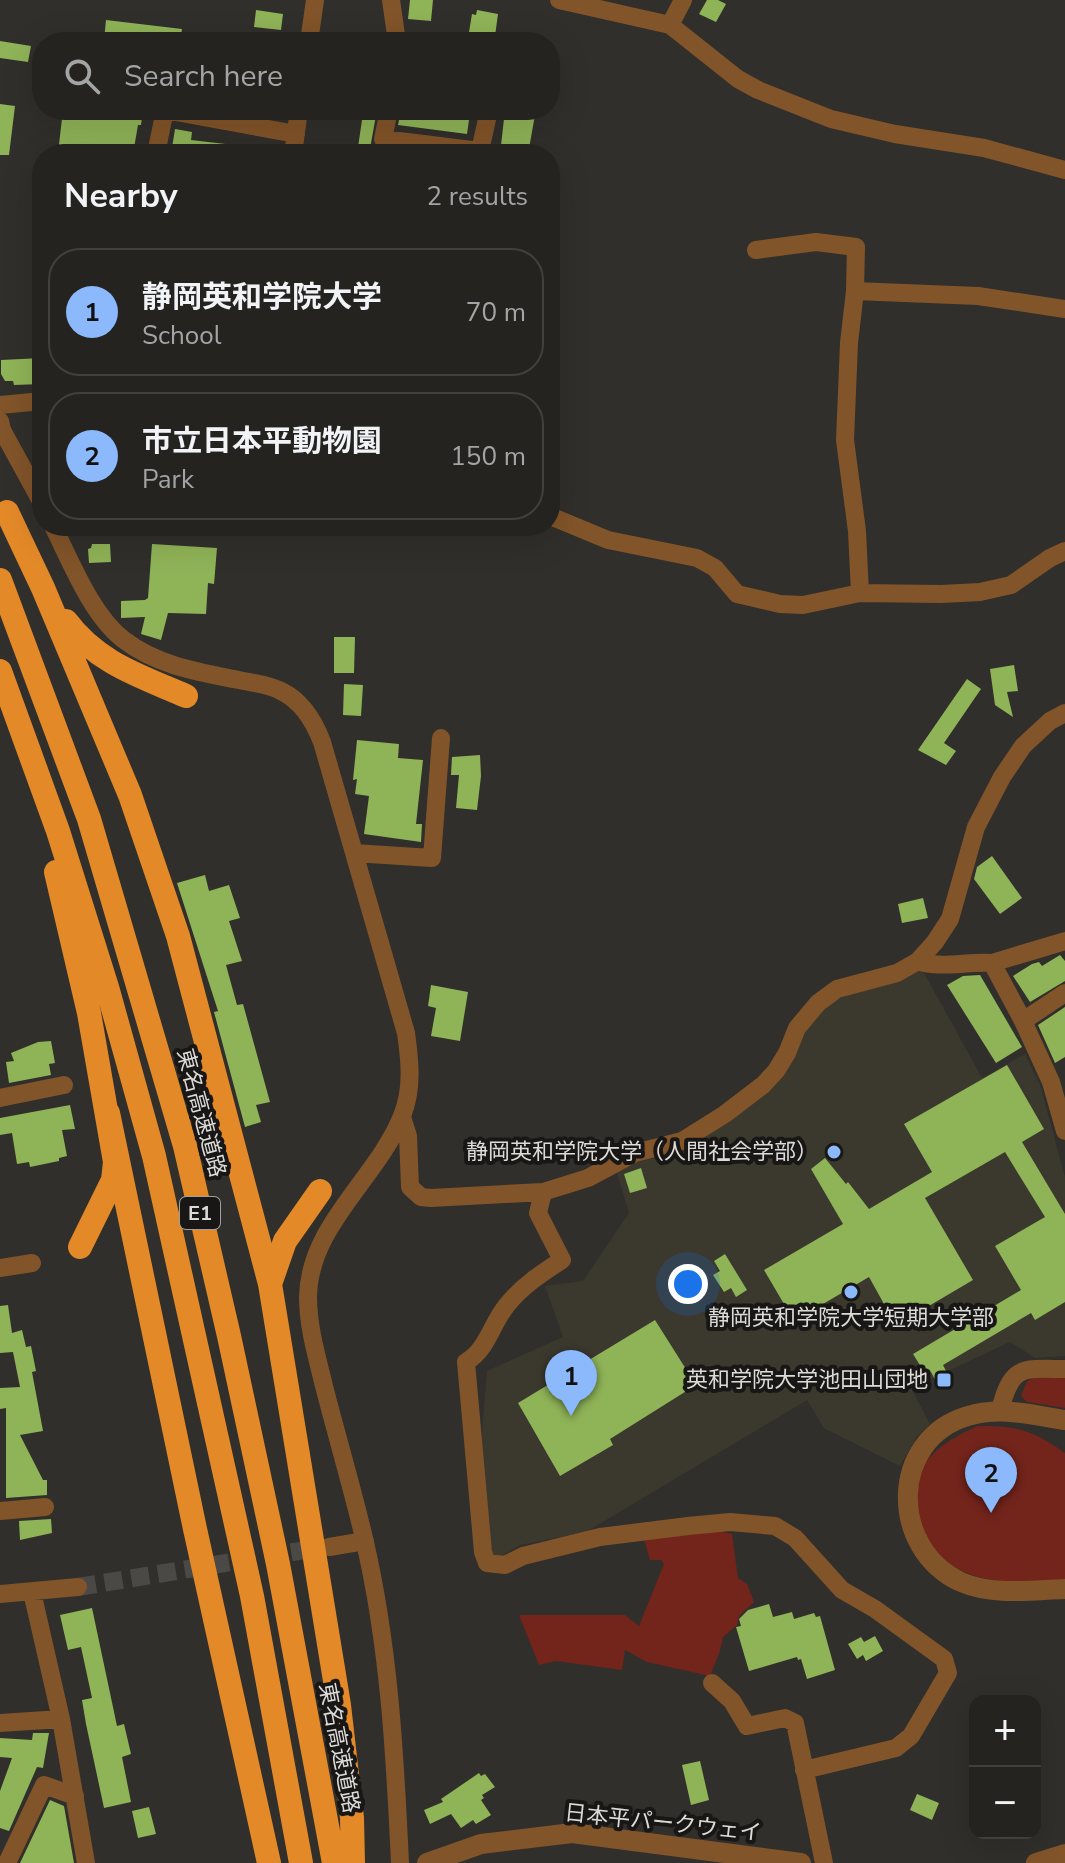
<!DOCTYPE html>
<html lang="en">
<head>
<meta charset="utf-8">
<style>
	body { margin:0; font-family:"Nunito Sans","Noto Sans JP",sans-serif; background:#302f2d; color:#f1f3f6 }
	.controls { position:absolute; right:24px; bottom:24px; display:grid; overflow:hidden; border-radius:16px; box-shadow:0 8px 32px #0002 }
	.controls button { width:72px; height:72px; display:grid; place-items:center; padding:0; border:0; border-bottom:2px solid #41403e; background:#242320; color:#f1f3f6; font:40px sans-serif }
	.you { position:absolute; left:688px; top:1284px; width:28px; height:28px; margin:-20px; border:6px solid #fff; border-radius:50%; background:#1a73e8; box-shadow:0 0 0 12px #1a73e833 }
	.badge { display:grid; place-items:center; width:52px; height:52px; border-radius:50%; background:#8bb9fc; color:#111; font-size:26px; font-weight:700 }
	.pin { position:absolute; translate:-50% -66px; filter:drop-shadow(0 2px 4px #0008) }
	.pin::after { content:''; position:absolute; top:42px; width:28px; height:24px; background:inherit; clip-path:polygon(0 0,100% 0,50% 100%) }
	.list { margin:0; padding:0; list-style:none }
	h2 { display:flex; justify-content:space-between; align-items:center; height:104px; margin:0; padding:0 32px; font-size:34px }
	h2 small { font-size:26px; font-weight:400; color:#a3a4a5 }
	.list li { display:grid; grid-template-columns:52px 1fr auto; gap:24px; align-items:center; box-sizing:border-box; height:128px; margin:0 16px 16px; padding:0 16px; border:2px solid #41403e; border-radius:32px }
	.list b { display:block; font-size:30px; white-space:nowrap }
	.list p { margin:0; font-size:26px; white-space:nowrap; color:#a3a4a5 }
	.list em { font-size:26px; font-style:normal; color:#a3a4a5 }
	.icon { flex:none; width:44px; height:44px; fill:none; stroke:currentColor; stroke-width:2; stroke-linecap:round; stroke-linejoin:round }
	.map { position:relative; flex:none; width:1065px; height:1863px; overflow:hidden }
	.search { position:absolute; background:#242320; box-shadow:0 8px 32px #0002; left:32px; top:32px; width:528px; height:88px; display:flex; align-items:center; gap:20px; box-sizing:border-box; padding:0 28px; border-radius:32px; color:#a3a4a5; font-size:30px }
	.panel { position:absolute; background:#242320; box-shadow:0 8px 32px #0002; left:32px; top:144px; width:528px; height:392px; border-radius:32px }
	.map>svg:first-child { display:block }
	.built { fill:#3b382e }
	.green { fill:#73241b }
	.building { fill:#8fb357 }
	.lines { fill:none; stroke-linecap:round; stroke-linejoin:round }
	.minor-tunnel { stroke:#4a4945; stroke-width:18; stroke-dasharray:18 9; stroke-linecap:butt }
	.minor { stroke:#825429; stroke-width:18 }
	.tertiary { stroke:#825429; stroke-width:20 }
	.motorway { stroke:#e38928; stroke-width:24 }
	.poi-dot { fill:#8bb9fc; stroke:#181715; stroke-width:3 }
	.labels { text-anchor:middle; dominant-baseline:central; stroke-width:8; stroke-linejoin:round; paint-order:stroke }
	.shield { fill:#181715; stroke:#a1a09e; stroke-width:2 }
	.shield-label { font-size:20px; font-weight:bold; fill:#dcdbd8 }
	.street-label { font-size:22px; fill:#dcdbd8; stroke:#181715 }
	.poi-label { font-size:22px; fill:#dcdbd8; stroke:#181715; text-anchor:end }
</style>
</head>
<body>
<div class="map">
<svg width="1065" height="1863" viewBox="0 0 1065 1863">
	<rect width="100%" height="100%" fill="#302f2b"/>
	<path class="built" d="M909,970L923,971L982,1078L1025,1054L1040,1085L1065,1177V1356L1035,1358L1010,1342L911,1388L930,1424L917,1437L900,1466L824,1428L807,1400L586,1532L520,1545L498,1558L490,1556L481,1445L487,1371L563,1337L545,1286L583,1281L629,1213L617,1173L637,1162L683,1152L727,1122L815,1012L851,992Z"/>
	<path class="green" d="M1042,1375L1065,1376V1408L1027,1402L1021,1396L1027,1381Z
		M977,1426C1017,1426 1032,1429 1065,1453V1579C1029,1583 989,1586 956,1568C926,1550 904,1505 920,1472C931,1449 955,1437 977,1426Z
		M718,1531L732,1534L738,1578L747,1584L754,1602L739,1616L737,1625L723,1637L720,1651L710,1676L647,1662L625,1650L622,1670L556,1661L539,1665L519,1615H625L639,1626L664,1564L661,1560H650L644,1539Z"/>
	<path class="building" d="M410,0H433L431,21L408,19Z
		M707,0H718L726,4L716,22L699,14Z
		M256,10L283,14L281,30L254,27Z
		M477,10L498,14L495,36L469,32L472,14L476,15Z
		M106,20L182,29L180,42L104,40Z
		M0,41L31,46L28,62L0,58Z
		M0,104L15,106L9,155H0Z
		M63,110H143L141,125H138L133,154L58,153Z
		M341,110H377L369,154H357L362,120L341,113Z
		M401,110L470,113L467,134L398,125Z
		M505,110L535,115L528,154H500Z
		M175,129L192,132L191,140L234,145L233,154H171Z
		M42,358V384L14,385L13,381H5L1,374V360Z
		M92,544H110L111,562L89,563L88,549L91,548Z
		M152,544L217,548L214,584L208,583L206,614L168,613L161,640L141,634L145,617L121,618V601L145,600L148,598Z
		M334,637H355L354,673H334Z
		M1014,665L1018,691L1007,692L1013,717L995,705L990,669Z
		M967,679L981,689L944,743L956,751L946,765L918,750Z
		M344,684L363,685L361,716L343,715Z
		M357,740L399,744L398,758L423,760L416,824H422L421,842L364,834L369,796L355,794L357,779L353,780Z
		M480,755L481,776L477,810L456,808L459,775H451L452,757Z
		M992,856L1022,898L1000,914L974,879L977,867Z
		M205,875L209,891L229,885L240,918L229,921L242,961L226,965L237,1005L243,1004L270,1102L256,1105L261,1122L245,1127L214,1012L218,1011L177,883Z
		M923,898L928,918L902,923L898,904Z
		M1060,955L1065,961V981L1030,1002L1013,976L1032,964L1039,962L1042,966Z
		M980,975L1022,1047L996,1063L947,985L963,976Z
		M431,985L468,992L460,1041L431,1036L436,1008L428,1006Z
		M1065,1007V1057L1055,1063L1038,1025Z
		M51,1041L55,1063L49,1064L51,1075L9,1083L6,1062L14,1061L11,1053L38,1042Z
		M1007,1065L1044,1129L1022,1142L1065,1214V1302L1035,1320L1031,1313L943,1365L952,1383L940,1389L931,1372L926,1375L913,1354L1021,1290L995,1246L1045,1217L1005,1152L925,1198L973,1280L888,1330L875,1309L884,1304L869,1277L794,1321L764,1270L843,1224L811,1169L825,1158L846,1184L848,1182L869,1209L932,1172L904,1124Z
		M70,1105L75,1129L62,1130L67,1156L59,1158V1161L30,1167L29,1162L17,1164L12,1133L0,1135V1118Z
		M641,1168L647,1188L630,1193L624,1174Z
		M725,1254L747,1290L736,1297L731,1288L724,1292L713,1275L720,1271L714,1261Z
		M8,1305L12,1333L22,1330L26,1347L31,1346L36,1371L32,1372L43,1431L20,1435L43,1480H47V1495L6,1498V1408L0,1409V1388L20,1387L13,1352L0,1353V1306Z
		M655,1320L696,1385L610,1439L613,1445L560,1476L518,1403Z
		M51,1519L52,1533L20,1540L19,1521Z
		M769,1604L773,1617L792,1612L794,1619L814,1613L816,1617L820,1616L835,1670L807,1679L801,1659L798,1660L797,1657L749,1671L736,1627L741,1626L739,1619L748,1610Z
		M92,1608L117,1726L124,1724L131,1754L122,1757L131,1802L104,1808L86,1724L82,1700L92,1698L81,1647L68,1650L60,1615Z
		M875,1636L883,1651L866,1661L863,1655L857,1659L848,1644L861,1637L864,1642Z
		M33,1733H49L43,1768L37,1767L9,1831L0,1828V1791L12,1758L0,1757V1738L32,1740Z
		M700,1761L709,1800L691,1805L682,1765Z
		M479,1773L481,1776L485,1774L495,1787L482,1795L484,1798L481,1800L491,1815L476,1824L473,1820L461,1828L451,1814L430,1824L424,1810L443,1802L441,1799Z
		M917,1794L939,1803L932,1820L910,1810Z
		M50,1800L64,1806L74,1863H20Z
		M149,1807L156,1834L138,1838L132,1811Z"/>
	<g class="lines">
		<path class="minor-tunnel" d="M78,1587L324,1547"/>
		<path class="minor" d="M391,0L397,42
			M559,0L670,25L738,79L758,90L831,119L895,134L984,148L1065,170
			M670,25L683,0
			M309,42L315,0
			M165,110L296,134
			M389,110L383,139L480,151L489,110
			M156,154L165,110
			M293,154L299,110
			M756,250L816,242L856,247L855,291L849,343L845,440L857,531L860,593
			M855,291L978,296L1065,309
			M0,405L42,401
			M0,421L2,430L42,503
			M550,516L608,540L697,558L715,568L737,594L780,604L803,605L860,593L941,594L980,592L1011,585L1050,558L1065,551
			M53,526C71,562 92,616 124,640C158,666 199,672 239,680C253,683 268,684 281,691C302,701 314,721 322,742L406,1033C410,1061 413,1089 402,1116C377,1179 309,1225 308,1297C308,1327 317,1357 324,1386C337,1437 352,1487 364,1538C389,1645 395,1754 400,1863
			M354,853L432,858L441,738
			M1065,941L992,963L1023,1021L1051,1082L1065,1131
			M918,961C940,969 968,961 992,963
			M1023,1021L1065,993
			M0,1098L64,1085
			M402,1117L408,1136L410,1187L421,1197L431,1198L543,1192L588,1178L635,1153L682,1141L725,1114L763,1085L776,1071L787,1053L797,1028L818,1003L837,989L897,973L918,961L935,942L950,919L976,827L1002,777L1023,746L1050,721L1065,713
			M543,1192L538,1213L562,1260C542,1273 522,1286 507,1305C491,1324 488,1349 466,1362L483,1552L487,1563L505,1565L523,1556L600,1537L688,1526L730,1522L775,1526L795,1538L842,1590L875,1609L944,1659L948,1673L911,1736L896,1748L804,1770
			M0,1268L32,1263
			M1000,1410C1012,1364 1022,1369 1065,1369
			M0,1511L45,1507
			M329,1547L365,1541
			M32,1592L61,1719L86,1863
			M0,1594L78,1587
			M712,1683L732,1701L747,1726L785,1718L795,1723L824,1863
			M0,1723L61,1719
			M7,1863L44,1785L75,1796"/>
		<path class="tertiary" d="M1065,1420C1032,1415 1000,1406 968,1416C889,1439 889,1549 961,1582C993,1596 1031,1590 1065,1589
			M427,1863L481,1844L572,1833L801,1863
			M1036,1863L1065,1854"/>
		<path class="motorway" d="M7,512L43,588L130,795L178,936L270,1284
			M0,580L89,819L185,1146L229,1336L278,1564L334,1863
			M66,621C97,663 140,676 186,696
			M0,671L58,831L107,987L154,1156L252,1596L301,1863
			M56,872L89,1013L115,1162L113,1180L80,1247
			M108,1113L195,1529L269,1863
			M320,1191L285,1241L270,1284L339,1705L352,1818L353,1863"/>
	</g>
	<g class="poi-dot">
		<circle cx="834" cy="1152" r="8"/>
		<circle cx="851" cy="1292" r="8"/>
		<rect x="936" y="1372" width="16" height="16" rx="4"/>
	</g>
	<g class="labels">
		<rect class="shield" x="180" y="1197" width="40" height="32" rx="6"/>
		<g class="shield-label">
			<text x="200" y="1213">E1</text>
		</g>
		<g class="street-label">
			<text transform="translate(201 1113) rotate(75)">東名高速道路</text>
			<text transform="translate(339 1748) rotate(79)">東名高速道路</text>
			<text transform="translate(663 1823) rotate(6)">日本平パークウェイ</text>
		</g>
		<g class="poi-label">
			<text x="818" y="1152">静岡英和学院大学（人間社会学部）</text>
			<text x="851" y="1318" text-anchor="middle">静岡英和学院大学短期大学部</text>
			<text x="928" y="1380">英和学院大学池田山団地</text>
		</g>
	</g>
</svg>
<div class="controls">
<button>+</button>
<button>−</button>
</div>
<div class="you"></div>
<div class="pin badge" style="left:571px;top:1416px">1</div>
<div class="pin badge" style="left:991px;top:1513px">2</div>
<div class="search"><svg class="icon" aria-label="search" viewBox="0 0 24 24"><circle cx="10" cy="10" r="6"/><path d="M15 15l6 6"/></svg>Search here</div>
<section class="panel">
<h2>Nearby<small>2 results</small></h2>
<ul class="list">
<li><span class="badge">1</span><div><b>静岡英和学院大学</b><p>School</p></div><em>70 m</em></li>
<li><span class="badge">2</span><div><b>市立日本平動物園</b><p>Park</p></div><em>150 m</em></li>
</ul>
</section>
</div>
</body>
</html>
